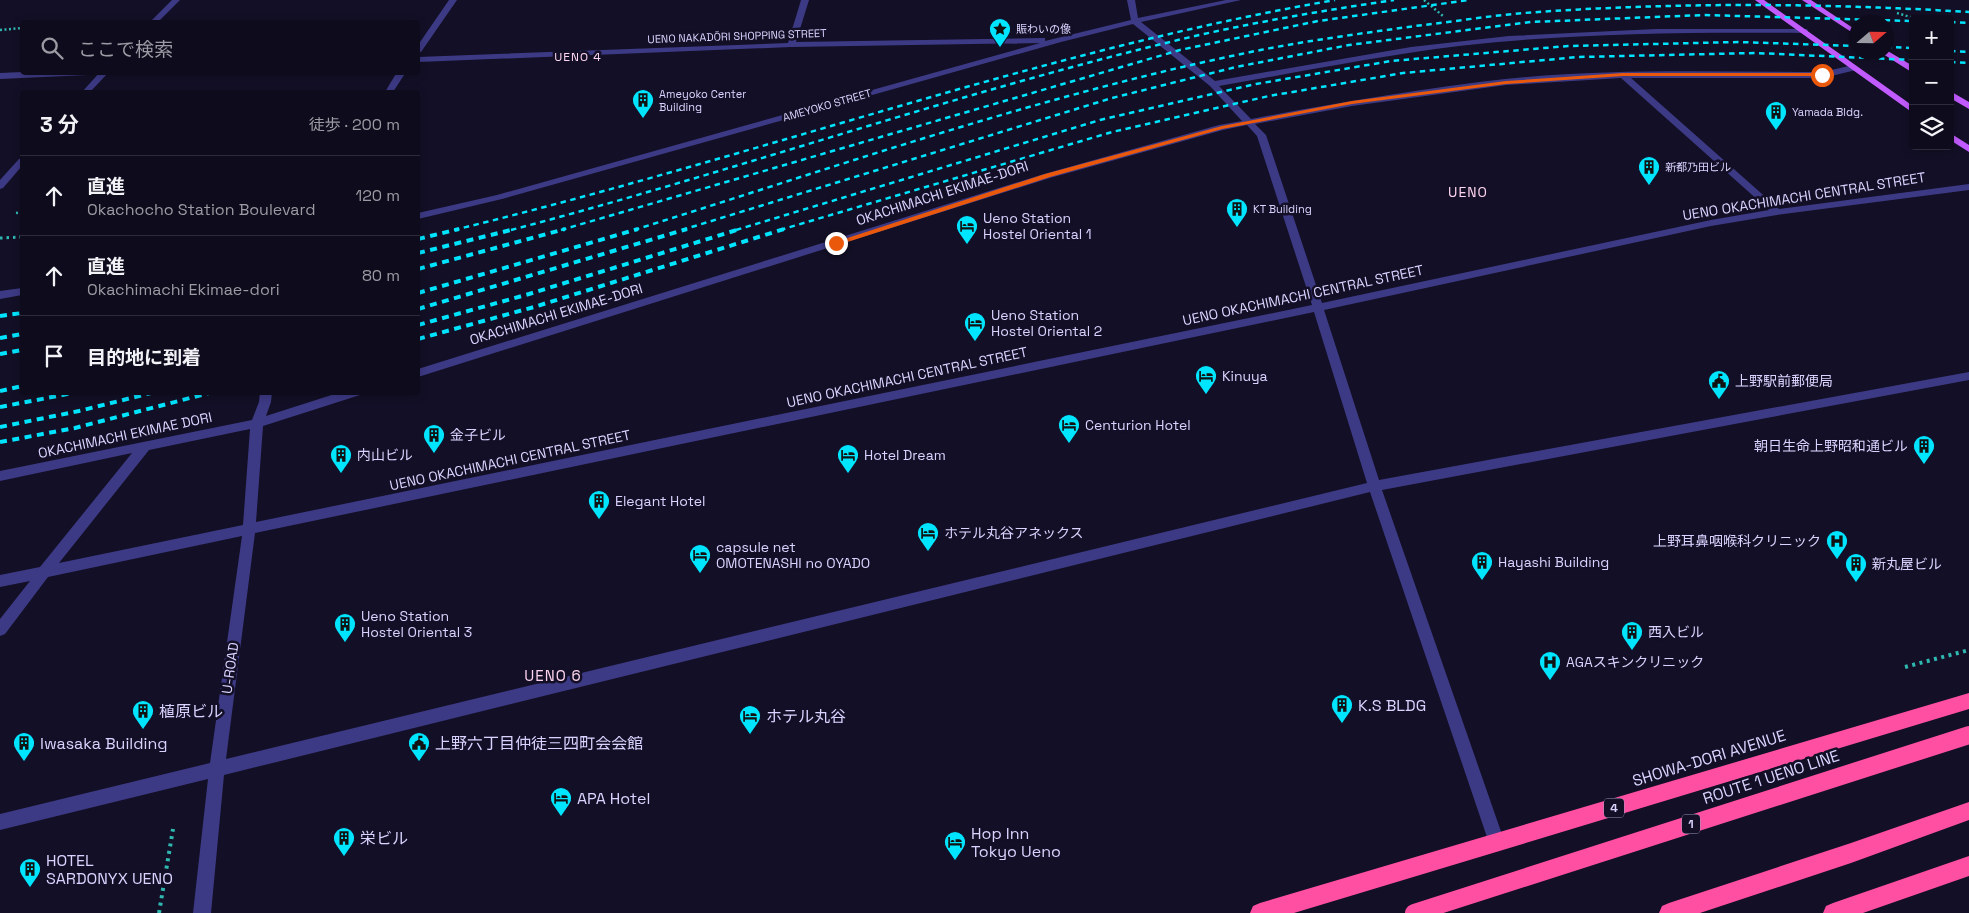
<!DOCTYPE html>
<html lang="ja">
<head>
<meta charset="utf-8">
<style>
	body { margin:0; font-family:"Space Grotesk","Noto Sans JP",sans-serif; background:#171425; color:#f1f3f6 }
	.controls { position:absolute; right:15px; top:15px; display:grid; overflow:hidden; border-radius:5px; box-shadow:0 2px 8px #0003 }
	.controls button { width:45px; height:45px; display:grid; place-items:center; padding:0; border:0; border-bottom:1px solid #2e2b3b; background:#0e0b1c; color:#f1f3f6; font:25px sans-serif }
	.compass { position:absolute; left:1849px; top:15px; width:45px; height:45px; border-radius:50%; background:#0e0b1c; box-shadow:0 2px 8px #0003; rotate:70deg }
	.stop { position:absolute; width:15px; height:15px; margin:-11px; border:4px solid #ea580c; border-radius:50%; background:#fff }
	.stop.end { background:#ea580c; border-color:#fff; box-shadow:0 1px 5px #0008 }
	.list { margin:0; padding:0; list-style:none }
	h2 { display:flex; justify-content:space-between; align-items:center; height:65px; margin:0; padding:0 20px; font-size:21px }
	h2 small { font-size:16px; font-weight:400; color:#9b9ba3 }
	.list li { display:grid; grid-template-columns:32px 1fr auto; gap:15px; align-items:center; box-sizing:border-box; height:80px; padding:0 20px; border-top:1px solid #2e2b3b }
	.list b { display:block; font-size:19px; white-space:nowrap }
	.list p { margin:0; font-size:16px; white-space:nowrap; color:#9b9ba3 }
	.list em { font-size:16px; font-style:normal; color:#9b9ba3 }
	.icon { flex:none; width:28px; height:28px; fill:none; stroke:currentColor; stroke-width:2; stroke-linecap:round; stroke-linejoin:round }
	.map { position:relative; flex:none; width:1969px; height:913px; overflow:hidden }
	.search { position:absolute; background:#0e0b1c; box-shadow:0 2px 8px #0003; left:20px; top:20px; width:400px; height:55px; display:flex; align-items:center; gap:12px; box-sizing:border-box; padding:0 18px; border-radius:5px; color:#9b9ba3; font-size:19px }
	.panel { position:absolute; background:#0e0b1c; box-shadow:0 2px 8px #0003; left:20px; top:90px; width:400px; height:305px; border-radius:5px }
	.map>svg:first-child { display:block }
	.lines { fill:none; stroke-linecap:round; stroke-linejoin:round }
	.path-far2 { stroke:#2fb8b0; stroke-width:2.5; stroke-dasharray:2 2.5; stroke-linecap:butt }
	.path-far1 { stroke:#2fb8b0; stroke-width:3; stroke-dasharray:2.5 4; stroke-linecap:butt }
	.path { stroke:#2fb8b0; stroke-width:4; stroke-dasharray:3 4.5; stroke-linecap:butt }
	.minor { fill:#3d3a85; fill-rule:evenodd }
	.major { fill:#c25bff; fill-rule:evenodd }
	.highway { fill:#ff4fa3; fill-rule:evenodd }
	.rail-far1 { stroke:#00e5ff; stroke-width:2.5; stroke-dasharray:5.5 4.5; stroke-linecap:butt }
	.rail { stroke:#00e5ff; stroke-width:4; stroke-dasharray:7 5.5; stroke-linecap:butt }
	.highway-bridge { stroke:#ff4fa3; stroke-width:18 }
	.route { fill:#ea580c }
	.labels { text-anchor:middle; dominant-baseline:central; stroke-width:5; stroke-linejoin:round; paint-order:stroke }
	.far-poi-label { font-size:11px; fill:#d9d4ff; stroke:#130f26; text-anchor:start }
	.far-street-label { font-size:11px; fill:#d9d4ff; stroke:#130f26 }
	.far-neighbourhood-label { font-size:12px; letter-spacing:1px; fill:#ffd6f0; stroke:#130f26 }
	.shield { fill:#130f26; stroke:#9e99be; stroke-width:1 }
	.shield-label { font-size:12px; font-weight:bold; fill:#d9d4ff }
	.far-quarter-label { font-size:14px; letter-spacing:1px; fill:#ffd6f0; stroke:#130f26 }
	.street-label { font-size:14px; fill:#d9d4ff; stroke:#130f26 }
	.poi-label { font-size:14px; fill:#d9d4ff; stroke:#130f26; text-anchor:start }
	.neighbourhood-label { font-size:15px; letter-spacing:1px; fill:#ffd6f0; stroke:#130f26 }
	.near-poi-label { font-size:16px; fill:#d9d4ff; stroke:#130f26; text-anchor:start }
	.near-street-label { font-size:16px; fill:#d9d4ff; stroke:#130f26 }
</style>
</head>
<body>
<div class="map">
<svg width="1969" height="913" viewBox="0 0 1969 913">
	<rect width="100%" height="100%" fill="#130f26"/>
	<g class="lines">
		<path class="path-far2" d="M1424,0L1443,16
			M1897,13L1917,19
			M0,30L22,28
			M16,213L22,212"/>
		<path class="path-far1" d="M0,238L22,237"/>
		<path class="path" d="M1905,667L1969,650
			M159,913L173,829"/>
		<path class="minor" d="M172,0H180L158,22H150Z
			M449,0H457L421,52H418V45Z
			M801,0H809L796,42L1042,38H1045V41L1131,20L1127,0H1135L1138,18L1226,0H1241L1141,22L1215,81L1411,47L1509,36L1656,29H1807L1808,31L1804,33C1689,32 1573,33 1459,46C1379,56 1299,72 1219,86L1251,119C1335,103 1420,89 1505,79C1610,68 1717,72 1823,72L1853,65L1856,66V70L1823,78H1631L1779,209L1969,184V190L1777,215L1711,226L1324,310L1379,480L1969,372V380L1382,490L1505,843L1503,849L1497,851L1491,849L1489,843L1370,492L224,775L211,913H193L208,779L0,830V814L210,763L242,536L48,577L5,634L0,636V619L30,581L0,587V575L40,567L132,453L0,481V471L252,420L259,402L260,392H272L271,402L266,416L341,392H362L360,395L263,426L256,522L1312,305L1257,136L1247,125L1223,130L1050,178L418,377V369L1044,174L1219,125L1242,121L1210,86L1133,24L1061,42L502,199L418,219V213L497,195L1040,43L791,47L418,62V57L788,43ZM1621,78L1769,210L1711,220L1322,303L1266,135L1255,124L1352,106L1506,85ZM1314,312L1367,483L226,759L255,533ZM250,429L243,525L59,563L149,450Z
			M22,72H92L88,75L0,79V73Z
			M100,72H109L90,92H82Z
			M397,72H406L393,92H385Z
			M22,158V166L3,188L0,189V180L19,159Z
			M22,288V295L0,299V291Z"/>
		<path class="major" d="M1755,0H1764L1913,106V113Z
			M1802,0H1811L1856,30V35Z
			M1886,50L1913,66V73L1883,54L1882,52H1886Z
			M1950,91L1969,102V109L1950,98Z
			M1950,133L1969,145V152L1950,140Z"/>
		<path class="highway" d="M1969,693V709L1294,913H1250L1253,906L1260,903Z
			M1969,802V820L1851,863L1700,913H1659L1662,906L1669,903L1851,843Z
			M1969,856V876L1863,913H1823L1826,906L1833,903Z"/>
		<path class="rail-far1" d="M1950,22L1969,23
			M1886,47L1913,48
			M1950,51L1969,52
			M1950,62L1969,63
			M454,230C573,201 690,167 807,133C982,82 1155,31 1335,0
			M511,230C740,170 964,90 1195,36C1261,21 1327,10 1394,0
			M561,230L1180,50L1318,21L1469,0
			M634,230C836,167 1038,96 1246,53C1302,41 1359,34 1415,26C1451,22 1488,16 1524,13C1672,2 1821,3 1969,12
			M682,230L1112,98L1236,67L1349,45L1531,22L1704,15L1913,21
			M736,230L1100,120L1256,84L1391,61L1568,46L1739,42L1856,46
			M780,230L1112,132L1269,96L1403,73L1578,57L1755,53L1913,60"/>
		<path class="rail" d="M418,239L459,229
			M418,253L515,229
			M418,269L565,229
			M418,293L638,229
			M418,309L687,229
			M0,316L22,313
			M418,325L529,294L740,229
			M0,338L22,334
			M418,339L534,307L784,229
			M0,354L22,350
			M0,391L22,386
			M0,407L78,392
			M0,427L79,411L155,392
			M0,442L75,428L213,392"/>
		<path class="highway-bridge" d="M1414,913L1969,735"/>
	</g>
	<path class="route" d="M1623,73H1822L1825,75L1822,76H1623L1506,84L1352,104L1222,129L1050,177L838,245L832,243L1045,174L1222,126L1352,101L1506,81Z"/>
	<defs>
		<g id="sight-pin" transform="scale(1.125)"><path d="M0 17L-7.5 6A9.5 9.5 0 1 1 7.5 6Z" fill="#00e5ff" stroke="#130f26"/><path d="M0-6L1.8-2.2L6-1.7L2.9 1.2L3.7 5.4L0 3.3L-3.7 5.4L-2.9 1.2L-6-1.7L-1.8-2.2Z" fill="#111"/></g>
		<g id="building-pin" transform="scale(1.125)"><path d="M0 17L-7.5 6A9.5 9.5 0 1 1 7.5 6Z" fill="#00e5ff" stroke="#130f26"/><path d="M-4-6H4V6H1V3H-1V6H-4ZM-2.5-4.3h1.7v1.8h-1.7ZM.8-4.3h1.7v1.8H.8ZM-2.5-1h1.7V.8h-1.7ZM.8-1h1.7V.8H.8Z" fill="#111"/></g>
		<g id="hotel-pin" transform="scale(1.125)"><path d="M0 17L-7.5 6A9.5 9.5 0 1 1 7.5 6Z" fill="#00e5ff" stroke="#130f26"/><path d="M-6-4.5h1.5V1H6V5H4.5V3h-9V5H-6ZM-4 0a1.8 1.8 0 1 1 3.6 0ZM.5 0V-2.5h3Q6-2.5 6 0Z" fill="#111"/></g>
		<g id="civic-pin" transform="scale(1.125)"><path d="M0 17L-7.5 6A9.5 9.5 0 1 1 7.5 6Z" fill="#00e5ff" stroke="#130f26"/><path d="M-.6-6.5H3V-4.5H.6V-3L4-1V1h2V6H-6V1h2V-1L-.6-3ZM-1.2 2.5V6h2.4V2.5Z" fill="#111"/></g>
		<g id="hospital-pin" transform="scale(1.125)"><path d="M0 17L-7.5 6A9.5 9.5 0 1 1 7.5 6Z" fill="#00e5ff" stroke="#130f26"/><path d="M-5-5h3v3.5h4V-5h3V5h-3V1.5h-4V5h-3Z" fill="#111"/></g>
	</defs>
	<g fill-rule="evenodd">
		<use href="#sight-pin" x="1000" y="29"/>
		<use href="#building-pin" x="643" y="100"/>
		<use href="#building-pin" x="1776" y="112"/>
		<use href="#building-pin" x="1649" y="167"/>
		<use href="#building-pin" x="1237" y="209"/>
		<use href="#hotel-pin" x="967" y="226"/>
		<use href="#hotel-pin" x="975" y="323"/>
		<use href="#hotel-pin" x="1206" y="376"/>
		<use href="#civic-pin" x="1719" y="381"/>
		<use href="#hotel-pin" x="1069" y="425"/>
		<use href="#building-pin" x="434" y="435"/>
		<use href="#building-pin" x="1924" y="446"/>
		<use href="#building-pin" x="341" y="455"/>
		<use href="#hotel-pin" x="848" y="455"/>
		<use href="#building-pin" x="599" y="501"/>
		<use href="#hotel-pin" x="928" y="533"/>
		<use href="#hospital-pin" x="1837" y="541"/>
		<use href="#hotel-pin" x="700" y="555"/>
		<use href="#building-pin" x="1482" y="562"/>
		<use href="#building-pin" x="1856" y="564"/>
		<use href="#building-pin" x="345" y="624"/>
		<use href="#building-pin" x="1632" y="632"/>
		<use href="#hospital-pin" x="1550" y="662"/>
		<use href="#building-pin" x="1342" y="705"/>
		<use href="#building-pin" x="143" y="711"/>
		<use href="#hotel-pin" x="750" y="716"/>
		<use href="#building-pin" x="24" y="743"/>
		<use href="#civic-pin" x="419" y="743"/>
		<use href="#hotel-pin" x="561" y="798"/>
		<use href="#building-pin" x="344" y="838"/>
		<use href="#hotel-pin" x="955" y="842"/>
		<use href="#building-pin" x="30" y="869"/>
	</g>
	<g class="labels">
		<g class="far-poi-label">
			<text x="1016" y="29">賑わいの像</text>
			<text x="659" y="94">Ameyoko Center<tspan x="659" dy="13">Building</tspan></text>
			<text x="1792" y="112">Yamada Bldg.</text>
			<text x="1665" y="167">新都乃田ビル</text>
			<text x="1253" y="209">KT Building</text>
		</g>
		<g class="far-street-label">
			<text transform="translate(737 36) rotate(-2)">UENO NAKADŌRI SHOPPING STREET</text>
			<text transform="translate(827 105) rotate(-16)">AMEYOKO STREET</text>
		</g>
		<g class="far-neighbourhood-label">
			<text x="578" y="57">UENO 4</text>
		</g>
		<g class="shield">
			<rect x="1604" y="798.5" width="20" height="19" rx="4"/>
			<rect x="1682" y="814.5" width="18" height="19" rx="4"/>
		</g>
		<g class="shield-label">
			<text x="1614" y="808">4</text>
			<text x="1691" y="824">1</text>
		</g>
		<g class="far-quarter-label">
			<text x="1468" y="192">UENO</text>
		</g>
		<g class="street-label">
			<text transform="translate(942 193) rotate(-18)">OKACHIMACHI EKIMAE-DORI</text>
			<text transform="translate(1804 196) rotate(-9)">UENO OKACHIMACHI CENTRAL STREET</text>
			<text transform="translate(1303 295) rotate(-12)">UENO OKACHIMACHI CENTRAL STREET</text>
			<text transform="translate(556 314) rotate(-17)">OKACHIMACHI EKIMAE-DORI</text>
			<text transform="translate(907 377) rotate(-12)">UENO OKACHIMACHI CENTRAL STREET</text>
			<text transform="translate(125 435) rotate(-12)">OKACHIMACHI EKIMAE DORI</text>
			<text transform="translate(510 460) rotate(-12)">UENO OKACHIMACHI CENTRAL STREET</text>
			<text transform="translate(230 668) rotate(-82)">U-ROAD</text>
		</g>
		<g class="poi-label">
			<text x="983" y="218">Ueno Station<tspan x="983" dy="16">Hostel Oriental 1</tspan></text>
			<text x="991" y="315">Ueno Station<tspan x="991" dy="16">Hostel Oriental 2</tspan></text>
			<text x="1222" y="376">Kinuya</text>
			<text x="1735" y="381">上野駅前郵便局</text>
			<text x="1085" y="425">Centurion Hotel</text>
			<text x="450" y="435">金子ビル</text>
			<text x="1908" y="446" text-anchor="end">朝日生命上野昭和通ビル</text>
			<text x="357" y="455">内山ビル</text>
			<text x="864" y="455">Hotel Dream</text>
			<text x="615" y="501">Elegant Hotel</text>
			<text x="944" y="533">ホテル丸谷アネックス</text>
			<text x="1821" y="541" text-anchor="end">上野耳鼻咽喉科クリニック</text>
			<text x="716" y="547">capsule net<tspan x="716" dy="16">OMOTENASHI no OYADO</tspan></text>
			<text x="1498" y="562">Hayashi Building</text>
			<text x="1872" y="564">新丸屋ビル</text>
			<text x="361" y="616">Ueno Station<tspan x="361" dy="16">Hostel Oriental 3</tspan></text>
			<text x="1648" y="632">西入ビル</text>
			<text x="1566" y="662">AGAスキンクリニック</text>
		</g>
		<g class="neighbourhood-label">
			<text x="553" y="675">UENO 6</text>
		</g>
		<g class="near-poi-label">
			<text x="1358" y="705">K.S BLDG</text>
			<text x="159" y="711">植原ビル</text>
			<text x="766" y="716">ホテル丸谷</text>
			<text x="40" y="743">Iwasaka Building</text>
			<text x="435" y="743">上野六丁目仲徒三四町会会館</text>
			<text x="577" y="798">APA Hotel</text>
			<text x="971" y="833">Hop Inn<tspan x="971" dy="18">Tokyo Ueno</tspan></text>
			<text x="360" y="838">栄ビル</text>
			<text x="46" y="860">HOTEL<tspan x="46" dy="18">SARDONYX UENO</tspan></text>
		</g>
		<g class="near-street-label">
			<text transform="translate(1709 758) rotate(-17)">SHOWA-DORI AVENUE</text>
			<text transform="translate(1771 777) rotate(-18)">ROUTE 1 UENO LINE</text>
		</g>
	</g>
</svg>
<div class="controls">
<button>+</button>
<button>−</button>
<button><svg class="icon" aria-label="layers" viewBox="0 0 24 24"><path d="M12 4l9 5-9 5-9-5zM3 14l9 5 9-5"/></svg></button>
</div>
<svg class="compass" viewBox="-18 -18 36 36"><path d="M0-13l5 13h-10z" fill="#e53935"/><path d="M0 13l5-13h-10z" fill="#9b9ba3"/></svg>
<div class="stop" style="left:1822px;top:75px"></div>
<div class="stop end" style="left:836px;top:243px"></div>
<div class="search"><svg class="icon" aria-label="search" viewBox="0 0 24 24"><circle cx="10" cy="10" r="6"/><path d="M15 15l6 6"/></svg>ここで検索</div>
<section class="panel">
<h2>3 分<small>徒歩 · 200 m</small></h2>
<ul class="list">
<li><svg class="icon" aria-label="ahead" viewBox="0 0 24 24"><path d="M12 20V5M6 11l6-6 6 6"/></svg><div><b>直進</b><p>Okachocho Station Boulevard</p></div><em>120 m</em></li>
<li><svg class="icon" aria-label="ahead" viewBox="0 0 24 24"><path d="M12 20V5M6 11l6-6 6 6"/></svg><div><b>直進</b><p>Okachimachi Ekimae-dori</p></div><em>80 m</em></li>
<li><svg class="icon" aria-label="arrive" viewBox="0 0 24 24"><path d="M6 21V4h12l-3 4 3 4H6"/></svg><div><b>目的地に到着</b></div></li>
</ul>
</section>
</div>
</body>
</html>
